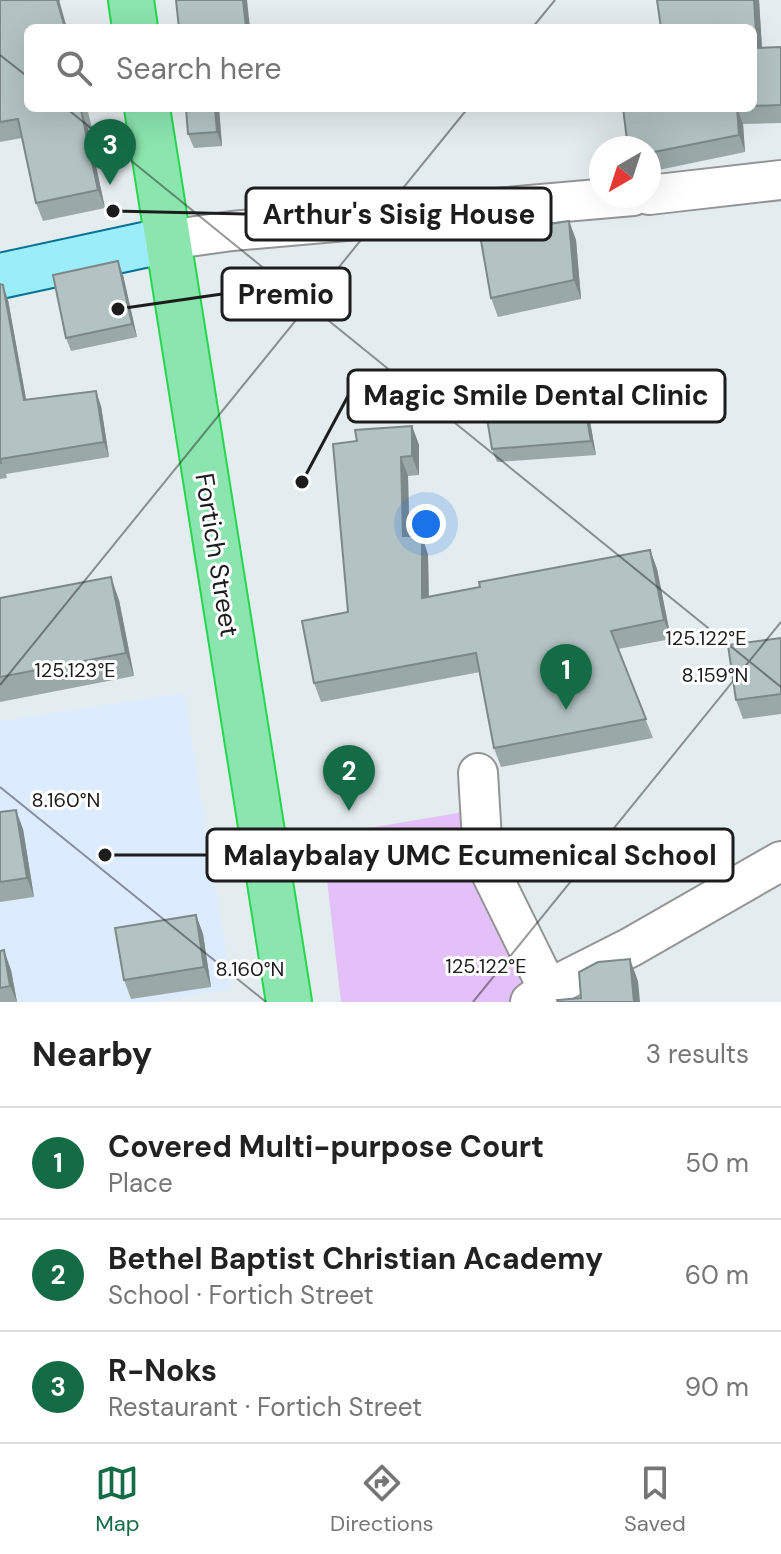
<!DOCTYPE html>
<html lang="en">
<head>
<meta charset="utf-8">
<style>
	body { margin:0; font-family:"DM Sans",sans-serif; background:#f2f2f2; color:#222 }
	.compass { position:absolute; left:589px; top:136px; width:72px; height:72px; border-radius:50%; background:#fff; box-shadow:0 8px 32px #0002; rotate:219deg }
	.you { position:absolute; left:426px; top:524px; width:28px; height:28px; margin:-20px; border:6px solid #fff; border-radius:50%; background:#1a73e8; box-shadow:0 0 0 12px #1a73e833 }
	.badge { display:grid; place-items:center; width:52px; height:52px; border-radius:50%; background:#146c46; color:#fff; font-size:26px; font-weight:700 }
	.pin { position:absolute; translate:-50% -66px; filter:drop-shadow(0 2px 4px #0008) }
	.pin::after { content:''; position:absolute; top:42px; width:28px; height:24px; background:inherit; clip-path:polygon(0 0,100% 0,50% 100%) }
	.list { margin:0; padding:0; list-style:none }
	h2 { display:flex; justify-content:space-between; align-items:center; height:104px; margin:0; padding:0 32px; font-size:34px }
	h2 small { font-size:26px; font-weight:400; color:#767676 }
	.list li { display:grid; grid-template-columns:52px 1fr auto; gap:24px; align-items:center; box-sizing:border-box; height:112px; padding:0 32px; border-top:2px solid #e0e0e0 }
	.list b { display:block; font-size:30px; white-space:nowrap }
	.list p { margin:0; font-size:26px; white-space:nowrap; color:#767676 }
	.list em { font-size:26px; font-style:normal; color:#767676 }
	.icon { flex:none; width:44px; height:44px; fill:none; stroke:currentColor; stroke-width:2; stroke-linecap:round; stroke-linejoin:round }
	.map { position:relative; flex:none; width:781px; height:1002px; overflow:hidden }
	.search { position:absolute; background:#fff; box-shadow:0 8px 32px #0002; left:24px; right:24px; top:24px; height:88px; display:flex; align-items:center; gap:20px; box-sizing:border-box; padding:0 28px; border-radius:12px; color:#767676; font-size:30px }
	.sheet { height:440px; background:#fff }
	nav { display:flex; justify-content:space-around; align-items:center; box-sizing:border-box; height:112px; border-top:2px solid #e0e0e0; background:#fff; font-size:22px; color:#767676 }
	nav a { display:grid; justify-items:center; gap:4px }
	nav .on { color:#146c46 }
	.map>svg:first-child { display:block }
	.education { fill:#dcebfe }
	.park { fill:#e4c0f8 }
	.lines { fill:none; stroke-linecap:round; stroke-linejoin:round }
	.minor-casing { stroke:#949494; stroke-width:42 }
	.major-casing { stroke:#027194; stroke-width:48 }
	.highway-casing { stroke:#26d64e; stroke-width:48 }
	.minor { stroke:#fff; stroke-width:38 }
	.major { stroke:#9cedfa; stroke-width:44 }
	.highway { stroke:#8be5ae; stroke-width:44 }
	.wall { fill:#9aa8a8 }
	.shaded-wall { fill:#7d8888 }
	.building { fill:#b3c3c3; stroke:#7d8888; stroke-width:2 }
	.ticks { fill:none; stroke:#1d1d1d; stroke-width:2; stroke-opacity:0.45 }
	.labels { text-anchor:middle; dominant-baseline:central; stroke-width:6; stroke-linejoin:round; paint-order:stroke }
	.street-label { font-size:26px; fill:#1d1d1d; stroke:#fff }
	.ticks-label { font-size:20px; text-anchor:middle; fill:#1d1d1d; stroke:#fff; stroke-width:6; stroke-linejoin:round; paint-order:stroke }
	.leader { fill:none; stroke:#1d1d1d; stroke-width:3 }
	.callout-dot { fill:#1d1d1d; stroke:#fff; stroke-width:3 }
	.callout { fill:#fff; stroke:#1d1d1d; stroke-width:3 }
	.callout-label { font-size:28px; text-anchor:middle; font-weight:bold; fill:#1d1d1d }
</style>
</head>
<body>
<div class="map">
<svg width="781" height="1002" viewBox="0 0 781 1002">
	<rect width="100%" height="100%" fill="#e3ecee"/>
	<path class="education" d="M184,693L232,989L149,1002H0V721Z"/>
	<path class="park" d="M464,812L537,981L511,1002H341L322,836Z"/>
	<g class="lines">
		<g class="minor-casing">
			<path id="minor" d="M649,195L781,180
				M167,240L232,231L633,196
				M478,773L483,857L548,989
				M530,1002L548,989L631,947L781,861"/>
		</g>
		<g class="major-casing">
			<path id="major" d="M0,276L167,240"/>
		</g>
		<g class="highway-casing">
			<path id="highway" d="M131,0L135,28
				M147,108L289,1002"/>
		</g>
		<use href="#minor" class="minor"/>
		<use href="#major" class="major"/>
		<use href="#highway" class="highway"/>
	</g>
	<path class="wall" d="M0,0H60L28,108H87L92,128L88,129L105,208L43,221L36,203L22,138L0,142Z
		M657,0H759L762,48L781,47V123L743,124L745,152L649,172V148L623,108H753V28Z
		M186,108H219L222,146L194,148L188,134Z
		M569,221L576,240L581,299L498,317L491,298Z
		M123,275L137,337L71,351L66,338Z
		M0,284L8,300L26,400L101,406L109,457L6,474L7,478L0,479Z
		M582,391L587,405L596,455L497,462L492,449Z
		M412,426L419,445V475L408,476L409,536H422L428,555L429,597L480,587L650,550L657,569L671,639L618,649L653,738L501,767L494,748L480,672L321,702L314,683L348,612L357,441Z
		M0,598L119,600L134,676L0,702Z
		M781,638V714L743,719L736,700Z
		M0,812L23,829L34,897L0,902Z
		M196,915L203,934L211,987L131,999L124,980Z
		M0,951L11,970L17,1002H0Z"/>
	<path class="shaded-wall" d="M57,0H59L67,28H65Z
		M243,0H247L250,28H246Z
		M754,0H759L763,65L757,48Z
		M215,108H219L222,146L217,132Z
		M737,108L743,124L745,152L739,135Z
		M81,110L88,129L105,208L98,190Z
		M569,221L576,240L581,299L574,280Z
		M118,261L123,275L137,337L132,324Z
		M3,285L8,300L29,415L24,400Z
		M96,391L101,406L109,457L104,442Z
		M582,391L587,405L596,455L591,441Z
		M412,426L419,445V475L412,456Z
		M401,457L408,476L410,555L403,536Z
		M422,536L428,555L429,617L422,598Z
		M650,550L657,569L671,639L664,620Z
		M111,577L119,600L134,676L126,653Z
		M16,810L23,829L34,897L27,878Z
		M196,915L203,934L211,987L204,967Z
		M4,950L11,970L17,1002L10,986Z
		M630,959L638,981L640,1002H634Z"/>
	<path class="building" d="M0,0H57L65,28H28V108H85V110H81L98,190L36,203L18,119L0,122Z
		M176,0H243L246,28H179Z
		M657,0H754L757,48L781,47V105L753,106V28H661Z
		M186,108H215L217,132L188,134Z
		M623,108H737L739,135L649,153V148H628Z
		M569,221L574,280L491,298L480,235Z
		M118,261L132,324L66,338L53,275Z
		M0,284L3,285L24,400L96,391L104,442L0,459L1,463H0Z
		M582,391L591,441L492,449L484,400Z
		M412,426V456L401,457L403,536H422V598L480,587L479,582L650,550L664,620L611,631L646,719L494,748L476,653L314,683L302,621L348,612L333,444L357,441L355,430Z
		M111,577L126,653L0,677V598Z
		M781,638V694L736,700L728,645Z
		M16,810L27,878L0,882V812Z
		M196,915L204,967L124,980L115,928Z
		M4,950L10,986L0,988V951Z
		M630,959L634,1002H558L557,1000L581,998L579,972L598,962Z"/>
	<path class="ticks" d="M532,28L555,0M0,55L28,77M66,108L781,687M0,685L468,108M0,787L266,1002M473,1002L781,622"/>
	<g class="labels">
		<g class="street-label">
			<text transform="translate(217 555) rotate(81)">Fortich Street</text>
		</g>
	</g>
	<g class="ticks-label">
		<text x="706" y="645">125.122°E</text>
		<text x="75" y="677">125.123°E</text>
		<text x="715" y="682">8.159°N</text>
		<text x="66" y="807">8.160°N</text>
		<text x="486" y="973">125.122°E</text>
		<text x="250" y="976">8.160°N</text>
	</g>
	<path class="leader" d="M113 211L246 214M118 309L222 294M302 482L348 396M105 855L207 855"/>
	<g class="callout-dot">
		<circle cx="113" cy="211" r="8"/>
		<circle cx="118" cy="309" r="8"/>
		<circle cx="302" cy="482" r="8"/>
		<circle cx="105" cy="855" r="8"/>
	</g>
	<g class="callout">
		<rect x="246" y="188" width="305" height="52" rx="8"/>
		<rect x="222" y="268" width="128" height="52" rx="8"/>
		<rect x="348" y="370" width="377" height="52" rx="8"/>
		<rect x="207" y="829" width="526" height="52" rx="8"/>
	</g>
	<g class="callout-label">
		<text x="399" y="224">Arthur's Sisig House</text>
		<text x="286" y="304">Premio</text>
		<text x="536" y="405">Magic Smile Dental Clinic</text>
		<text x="470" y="865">Malaybalay UMC Ecumenical School</text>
	</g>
</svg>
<svg class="compass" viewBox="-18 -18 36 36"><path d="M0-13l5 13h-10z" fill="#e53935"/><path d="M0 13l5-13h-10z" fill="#767676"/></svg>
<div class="you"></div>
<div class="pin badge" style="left:566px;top:710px">1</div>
<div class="pin badge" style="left:349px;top:811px">2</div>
<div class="pin badge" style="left:110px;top:185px">3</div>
<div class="search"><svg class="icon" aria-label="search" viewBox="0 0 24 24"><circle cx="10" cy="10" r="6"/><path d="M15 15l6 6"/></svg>Search here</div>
</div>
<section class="sheet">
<h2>Nearby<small>3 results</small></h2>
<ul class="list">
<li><span class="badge">1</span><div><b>Covered Multi-purpose Court</b><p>Place</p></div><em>50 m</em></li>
<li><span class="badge">2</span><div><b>Bethel Baptist Christian Academy</b><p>School · Fortich Street</p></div><em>60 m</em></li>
<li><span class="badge">3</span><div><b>R-Noks</b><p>Restaurant · Fortich Street</p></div><em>90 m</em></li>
</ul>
</section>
<nav>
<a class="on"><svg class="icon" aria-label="map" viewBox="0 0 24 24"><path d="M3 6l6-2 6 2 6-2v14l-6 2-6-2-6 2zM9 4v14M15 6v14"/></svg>Map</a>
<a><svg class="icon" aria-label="directions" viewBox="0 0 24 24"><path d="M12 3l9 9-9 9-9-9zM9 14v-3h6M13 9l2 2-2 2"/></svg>Directions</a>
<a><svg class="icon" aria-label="saved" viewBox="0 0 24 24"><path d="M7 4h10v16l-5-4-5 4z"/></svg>Saved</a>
</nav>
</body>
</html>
